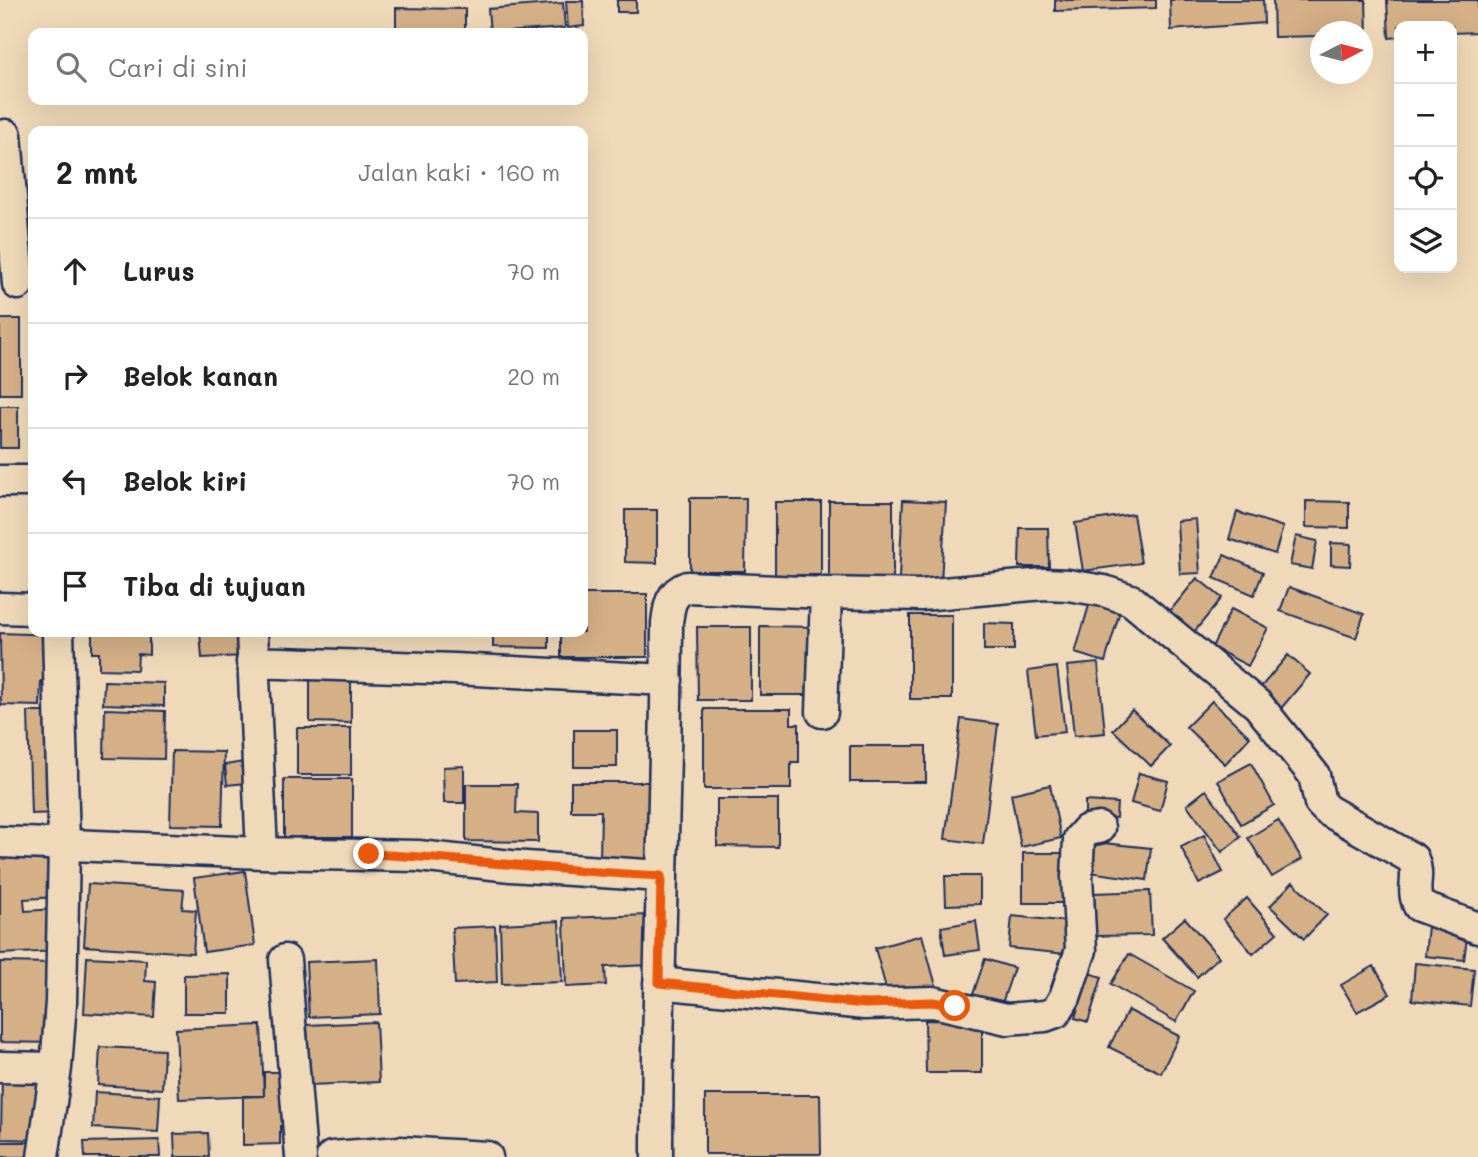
<!DOCTYPE html>
<html lang="id">
<head>
<meta charset="utf-8">
<style>
	body { margin:0; font-family:Mali,sans-serif; background:#f2f2f2; color:#222 }
	.controls { position:absolute; right:21px; top:21px; display:grid; overflow:hidden; border-radius:14px; box-shadow:0 7px 28px #0002 }
	.controls button { width:63px; height:63px; display:grid; place-items:center; padding:0; border:0; border-bottom:2px solid #e0e0e0; background:#fff; color:#222; font:35px sans-serif }
	.compass { position:absolute; left:1310px; top:21px; width:63px; height:63px; border-radius:50%; background:#fff; box-shadow:0 7px 28px #0002; rotate:84deg }
	.stop { position:absolute; width:21px; height:21px; margin:-16px; border:5px solid #ea580c; border-radius:50%; background:#fff }
	.stop.end { background:#ea580c; border-color:#fff; box-shadow:0 2px 7px #0008 }
	.list { margin:0; padding:0; list-style:none }
	h2 { display:flex; justify-content:space-between; align-items:center; height:91px; margin:0; padding:0 28px; font-size:30px }
	h2 small { font-size:23px; font-weight:400; color:#767676 }
	.list li { display:grid; grid-template-columns:46px 1fr auto; gap:21px; align-items:center; box-sizing:border-box; height:105px; padding:0 28px; border-top:2px solid #e0e0e0 }
	.list b { display:block; font-size:26px; white-space:nowrap }
	.list em { font-size:23px; font-style:normal; color:#767676 }
	.icon { flex:none; width:38px; height:38px; fill:none; stroke:currentColor; stroke-width:2; stroke-linecap:round; stroke-linejoin:round }
	.map { position:relative; flex:none; width:1478px; height:1157px; overflow:hidden }
	.search { position:absolute; background:#fff; box-shadow:0 7px 28px #0002; left:28px; top:28px; width:560px; height:77px; display:flex; align-items:center; gap:18px; box-sizing:border-box; padding:0 24px; border-radius:14px; color:#767676; font-size:26px }
	.panel { position:absolute; background:#fff; box-shadow:0 7px 28px #0002; left:28px; top:126px; width:560px; height:511px; border-radius:14px }
	.map>svg:first-child { display:block }
	.building { fill:#d5b087; stroke:#1b2f5e; stroke-width:2 }
	.lines { fill:none; stroke-linecap:round; stroke-linejoin:round }
	.street-casing { stroke:#1b2f5e; stroke-width:35 }
	.street { stroke:#efd9b8; stroke-width:30 }
	.route { stroke:#ea580c; stroke-width:9 }
</style>
</head>
<body>
<div class="map">
<svg width="1478" height="1157" viewBox="0 0 1478 1157">
	<rect width="100%" height="100%" fill="#efd9b8"/>
	<filter id="ink" filterUnits="userSpaceOnUse"><feTurbulence type="fractalNoise" baseFrequency=".0143" numOctaves="2"/><feDisplacementMap in="SourceGraphic" scale="14" xChannelSelector="R" yChannelSelector="G"/><feConvolveMatrix kernelMatrix="1 2 1 2 8 2 1 2 1" color-interpolation-filters="sRGB"/></filter>
	<g filter="url(#ink)">
		<path class="building" d="M617,0H636V12H617Z
			M1055,0H1156V8L1055,11Z
			M1170,0H1263L1264,23L1171,30Z
			M1273,0H1366L1367,35L1362,36V32H1320V36L1274,37Z
			M1387,0H1478V32L1452,33V26H1399V37L1389,38Z
			M566,1H583L584,26L568,28Z
			M563,3L565,28L490,33L488,9Z
			M396,8L465,9V33H396Z
			M0,319H21V394H0Z
			M0,406H18V448H0Z
			M690,498H746L745,571H690Z
			M903,500L946,502L941,581L899,578Z
			M829,501H893V578H829Z
			M1306,501L1349,502V528L1306,527Z
			M775,502H821V575H775Z
			M625,510H657V563L625,562Z
			M1237,512L1283,527L1275,554L1229,539Z
			M1133,514L1141,563L1083,571L1075,523Z
			M1196,519L1200,573L1180,574L1177,521Z
			M1020,528H1048L1049,567H1019Z
			M1296,536L1317,541L1312,569L1290,565Z
			M1331,543L1351,544L1350,566L1331,565Z
			M1224,555L1263,572L1254,595L1214,578Z
			M1197,578L1222,598L1186,642L1161,622Z
			M1289,587L1364,614L1356,638L1280,611Z
			M583,594H647V657H561V632H583Z
			M1090,602L1120,611L1105,662L1075,653Z
			M1231,609L1268,628L1248,666L1212,647Z
			M910,615H952V699H910Z
			M984,623L1014,624V650H984Z
			M760,626L821,627V695H760Z
			M697,627H751V700H698Z
			M92,632H149V655L138,654L137,670L99,669V653H92Z
			M200,632H243L245,656L202,658Z
			M493,632H549V648L493,647Z
			M0,633L53,635L52,681H41L40,706L1,705Z
			M1288,655L1310,674L1278,712L1256,693Z
			M1098,663L1105,733L1074,736L1067,666Z
			M1057,667L1065,732L1036,735L1028,671Z
			M310,676H351V723L310,722Z
			M104,681L164,683V706L103,704Z
			M1212,701L1250,737L1225,764L1186,727Z
			M105,709L165,711L164,759L104,758Z
			M704,709H791V724H799V762H791V789H704Z
			M1132,710L1170,746L1151,766L1113,730Z
			M28,712H55L58,813L31,814Z
			M961,719L998,724L983,844L945,839Z
			M297,728H351V775H297Z
			M574,730H617V767H574Z
			M850,746H926V782H850Z
			M172,751L224,752L222,826L170,825Z
			M244,762L246,783L227,785L225,765Z
			M1251,763L1274,805L1241,824L1218,781Z
			M464,766V803H444L443,767Z
			M1139,773L1168,781L1160,811L1131,803Z
			M284,779H352V837H284Z
			M571,782H654L650,860H600L601,811H571Z
			M466,784H517L516,813L538,814V842L466,841Z
			M1050,785L1061,838L1021,847L1011,794Z
			M1206,790L1241,837L1222,852L1187,805Z
			M717,799H778V847L717,846Z
			M1085,801L1117,803L1116,818L1085,815Z
			M1278,820L1302,859L1272,877L1248,838Z
			M1204,835L1223,872L1199,884L1181,847Z
			M1093,842L1151,848L1147,880L1089,872Z
			M55,853L57,897L24,899L25,911L55,909L58,951L0,954V856Z
			M1023,853H1070V903H1023Z
			M245,871L255,945L204,952L194,878Z
			M945,876H980V904L946,905Z
			M1293,882L1327,915L1304,939L1270,906Z
			M88,884L184,890L182,909L196,910L193,953L84,946Z
			M1150,891L1152,935L1095,936L1094,893Z
			M1247,898L1277,933L1253,954L1223,919Z
			M649,915L651,965L605,967L606,985L566,987L564,918Z
			M1012,916L1069,922L1066,954L1009,948Z
			M1185,918L1219,957L1197,977L1162,938Z
			M559,921L562,982L502,984L500,924Z
			M976,921L980,950L945,955L941,927Z
			M495,926L497,982L455,984L452,928Z
			M1428,926L1468,930L1464,960L1425,956Z
			M922,935L936,986L889,999L875,948Z
			M1129,954L1194,991L1176,1022L1111,984Z
			M87,957L146,960L145,981L156,982L154,1017L84,1013Z
			M378,959L380,1014L309,1017L306,962Z
			M985,959L1014,968L998,1015L969,1006Z
			M0,962L54,963L53,1043L0,1042Z
			M1415,963L1474,969L1470,1006L1412,1000Z
			M1374,966L1390,994L1357,1012L1341,985Z
			M1088,973L1102,977L1088,1022L1075,1018Z
			M230,974V1013H184V975Z
			M1128,1010L1179,1036L1161,1073L1109,1047Z
			M925,1020L982,1021V1073H926Z
			M376,1022L379,1082L310,1085L307,1025Z
			M261,1025L264,1096L179,1099L176,1029Z
			M100,1047L164,1050L162,1089L98,1085Z
			M264,1072H290L291,1126H280V1144L243,1145V1096H264Z
			M2,1077L46,1078L45,1140L1,1139Z
			M95,1092L160,1096L158,1132L93,1128Z
			M705,1095H820L821,1154H705Z
			M208,1133L209,1157H175L174,1134Z
			M159,1140L160,1157H85L84,1142Z
			M0,1142H34V1157H0Z"/>
		<g class="lines">
			<g class="street-casing">
				<path id="street" d="M6,135L18,284
					M0,481H33
					M826,593L921,595L1044,584L1068,585L1104,591L1131,600L1258,705L1314,775L1320,803L1327,810L1413,859C1421,877 1410,889 1419,906L1478,928
					M0,608L33,609
					M252,632L262,853
					M252,662L455,669L667,680
					M0,842L262,853L418,856L511,866L661,876
					M285,960L301,1157
					M659,983L865,1004L933,1002L1007,1019L1045,1016L1056,1012L1065,997L1081,950L1077,877L1079,839L1087,830L1099,828
					M0,1067L56,1068
					M43,1157L56,1068L61,1002L64,845L58,632
					M332,1157L400,1152L487,1157
					M657,1157C657,979 666,801 667,623C669,607 670,593 687,587L826,593L822,712"/>
			</g>
			<use href="#street" class="street"/>
		</g>
	</g>
	<g class="lines" filter="url(#ink)">
		<path class="route" d="M369,854C467,858 564,872 661,876L659,983L865,1004L933,1002L955,1006"/>
	</g>
</svg>
<div class="controls">
<button>+</button>
<button>−</button>
<button><svg class="icon" aria-label="locate" viewBox="0 0 24 24"><circle cx="12" cy="12" r="6"/><path d="M12 2v4M12 18v4M2 12h4M18 12h4"/></svg></button>
<button><svg class="icon" aria-label="layers" viewBox="0 0 24 24"><path d="M12 4l9 5-9 5-9-5zM3 14l9 5 9-5"/></svg></button>
</div>
<svg class="compass" viewBox="-18 -18 36 36"><path d="M0-13l5 13h-10z" fill="#e53935"/><path d="M0 13l5-13h-10z" fill="#767676"/></svg>
<div class="stop" style="left:955px;top:1006px"></div>
<div class="stop end" style="left:369px;top:854px"></div>
<div class="search"><svg class="icon" aria-label="search" viewBox="0 0 24 24"><circle cx="10" cy="10" r="6"/><path d="M15 15l6 6"/></svg>Cari di sini</div>
<section class="panel">
<h2>2 mnt<small>Jalan kaki · 160 m</small></h2>
<ul class="list">
<li><svg class="icon" aria-label="ahead" viewBox="0 0 24 24"><path d="M12 20V5M6 11l6-6 6 6"/></svg><div><b>Lurus</b></div><em>70 m</em></li>
<li><svg class="icon" aria-label="right" viewBox="0 0 24 24"><path d="M7 20v-9h11M14 6l5 5-5 5"/></svg><div><b>Belok kanan</b></div><em>20 m</em></li>
<li><svg class="icon" aria-label="left" viewBox="0 0 24 24"><path d="M17 20v-9H6M10 6l-5 5 5 5"/></svg><div><b>Belok kiri</b></div><em>70 m</em></li>
<li><svg class="icon" aria-label="arrive" viewBox="0 0 24 24"><path d="M6 21V4h12l-3 4 3 4H6"/></svg><div><b>Tiba di tujuan</b></div></li>
</ul>
</section>
</div>
</body>
</html>
